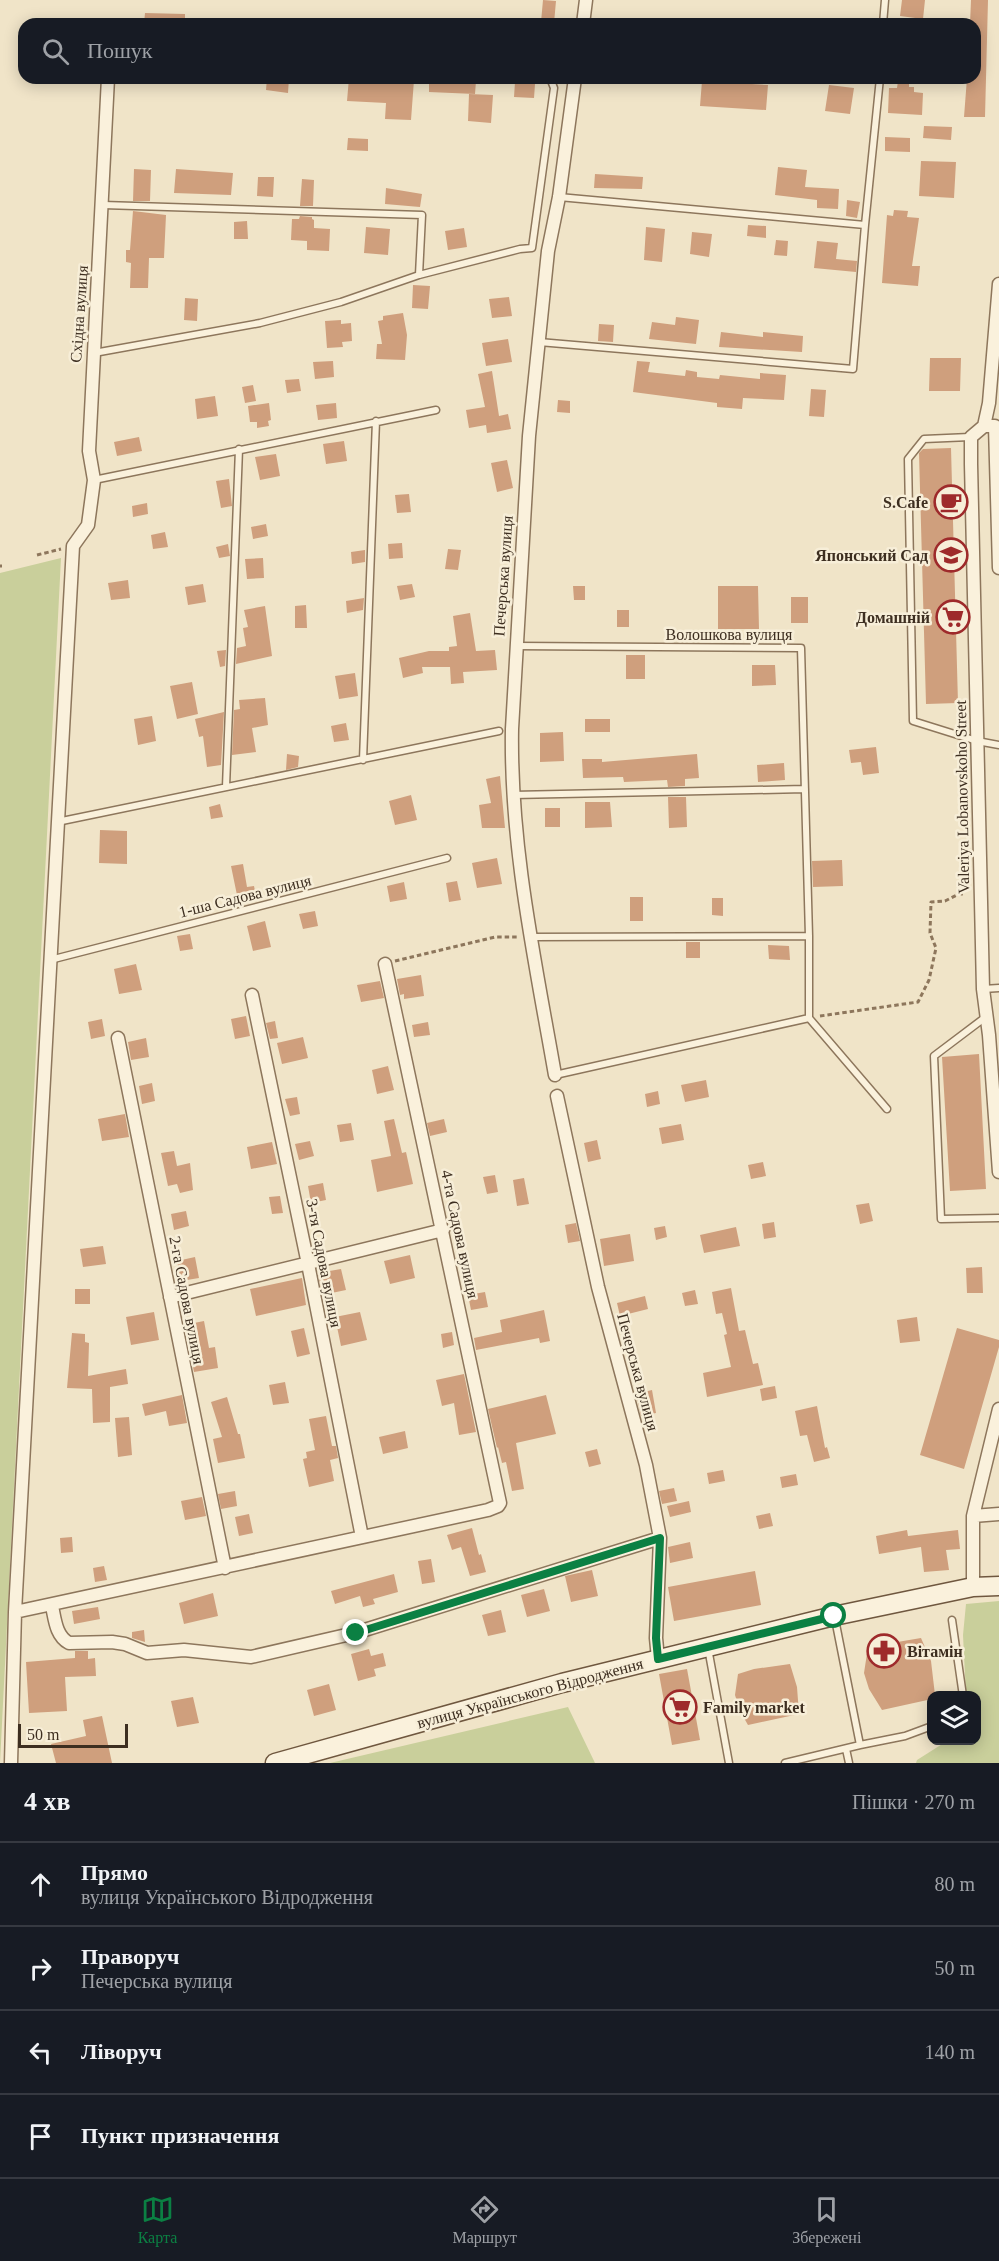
<!DOCTYPE html>
<html lang="uk">
<head>
<meta charset="utf-8">
<style>
	body { margin:0; font-family:"Times New Roman",serif; background:#20242c; color:#f1f3f6 }
	.controls { position:absolute; right:18px; bottom:18px; display:grid; overflow:hidden; border-radius:12px; box-shadow:0 3px 15px #0003 }
	.controls button { width:54px; height:54px; display:grid; place-items:center; padding:0; border:0; border-bottom:2px solid #363941; background:#171b24; color:#f1f3f6; font:30px sans-serif }
	.scale { position:absolute; left:18px; bottom:15px; width:110px; box-sizing:border-box; padding-left:6px; border:3px solid #3d2e20; border-top:0; font-size:16px; line-height:21px; white-space:nowrap; color:#3d2e20; -webkit-text-stroke:4px #f7eed8; paint-order:stroke }
	.stop { position:absolute; width:18px; height:18px; margin:-14px; border:4px solid #0b8043; border-radius:50%; background:#fff }
	.stop.end { background:#0b8043; border-color:#fff; box-shadow:0 2px 6px #0008 }
	.list { margin:0; padding:0; list-style:none }
	h2 { display:flex; justify-content:space-between; align-items:center; height:78px; margin:0; padding:0 24px; font-size:26px }
	h2 small { font-size:20px; font-weight:400; color:#9ea1a6 }
	.list li { display:grid; grid-template-columns:39px 1fr auto; gap:18px; align-items:center; box-sizing:border-box; height:84px; padding:0 24px; border-top:2px solid #363941 }
	.list b { display:block; font-size:22px; white-space:nowrap }
	.list p { margin:0; font-size:20px; white-space:nowrap; color:#9ea1a6 }
	.list em { font-size:20px; font-style:normal; color:#9ea1a6 }
	.icon { flex:none; width:33px; height:33px; fill:none; stroke:currentColor; stroke-width:2; stroke-linecap:round; stroke-linejoin:round }
	.map { position:relative; flex:none; width:999px; height:1763px; overflow:hidden }
	.search { position:absolute; background:#171b24; box-shadow:0 3px 15px #0003; left:18px; right:18px; top:18px; height:66px; display:flex; align-items:center; gap:15px; box-sizing:border-box; padding:0 21px; border-radius:18px; color:#9ea1a6; font-size:22px }
	.sheet { height:414px; background:#171b24 }
	nav { display:flex; justify-content:space-around; align-items:center; box-sizing:border-box; height:84px; border-top:2px solid #363941; background:#171b24; font-size:16px; color:#9ea1a6 }
	nav a { display:grid; justify-items:center; gap:3px }
	nav .on { color:#0b8043 }
	.map>svg:first-child { display:block }
	.green { fill:#c9cf9b }
	.building { fill:#cf9f7d }
	.lines { fill:none; stroke-linecap:round; stroke-linejoin:round }
	.lane-casing { stroke:#8d765c; stroke-width:9 }
	.street-casing { stroke:#8d765c; stroke-width:15 }
	.secondary-casing { stroke:#6f573f; stroke-width:21 }
	.path { stroke:#8d765c; stroke-width:3; stroke-dasharray:4.5 3; stroke-linecap:butt }
	.lane { stroke:#faf1dc; stroke-width:6 }
	.street { stroke:#faf1dc; stroke-width:12 }
	.secondary { stroke:#faf1dc; stroke-width:18 }
	.route { stroke:#0b8043; stroke-width:8 }
	.labels { text-anchor:middle; dominant-baseline:central; stroke-width:5; stroke-linejoin:round; paint-order:stroke }
	.street-label { font-size:16px; fill:#3d2e20; stroke:#f7eed8 }
	.poi-label { font-size:16px; font-weight:bold; fill:#3d2e20; stroke:#f7eed8; text-anchor:end }
</style>
</head>
<body>
<div class="map">
<svg width="999" height="1763" viewBox="0 0 999 1763">
	<rect width="100%" height="100%" fill="#f0e4c8"/>
	<path class="green" d="M61,558L0,1763V573Z
		M999,1601V1763H916L917,1760L947,1741L976,1740V1696L966,1695L963,1635L966,1604Z
		M568,1707L595,1763H330Z"/>
	<path class="building" d="M543,0L556,1L554,23L541,22Z
		M902,0H925L923,19L900,16Z
		M971,0H988L985,117H964L967,78H975V24H970Z
		M145,13L185,14V24H144Z
		M267,78H289L288,93L266,90Z
		M349,78L414,80L411,120L385,119L386,103L347,101Z
		M429,78L476,81L475,94L429,92Z
		M702,81L768,85L766,110L700,106Z
		M898,81H909V87H914V92L923,93L922,115L888,113L889,88H897Z
		M515,82L535,84L534,98L514,97Z
		M829,85L854,88L850,114L825,111Z
		M469,94L493,95L491,123L468,121Z
		M924,126L952,127L951,140L923,138Z
		M885,137L910,138V152L885,151Z
		M348,138L368,139V151L347,150Z
		M921,161L956,162L954,198L919,196Z
		M778,167L807,170L805,187L839,189L838,209L817,208V200L775,195Z
		M134,169L151,170L150,201H133Z
		M176,169L233,173L231,195L174,193Z
		M595,174L643,177L642,189L594,188Z
		M258,177H274L273,197L257,196Z
		M302,179L314,180L313,206H300Z
		M386,188L422,194L420,207L385,204Z
		M847,200L860,202L857,218L846,216Z
		M894,210L908,211L907,217L919,218L912,266H920L918,286L882,283L887,215L893,216Z
		M133,211L166,215L164,258H149L148,288H130L131,263L126,262V250H130Z
		M300,216L312,217V219L314,220V228L330,229L329,251L307,250V241L291,240L292,219H299Z
		M247,221L248,239H234V222Z
		M748,225L766,226V238L747,236Z
		M366,227L390,229L388,255L364,253Z
		M646,227L665,229L662,262L644,260Z
		M464,228L467,247L448,250L445,231Z
		M692,232L712,234L709,257L690,254Z
		M776,240L788,241L787,256L774,255Z
		M817,241L838,243L836,259L857,261L856,272L814,268Z
		M413,285L430,286L428,309L412,308Z
		M509,297L512,316L492,318L489,299Z
		M185,298L198,299L197,321L184,320Z
		M403,313L407,335L405,360L376,359L377,344H382L378,321L383,320V316Z
		M676,317L699,320L696,344L649,339L652,322L675,325Z
		M341,320V324L351,323L352,341L342,342L343,347L327,348L325,321Z
		M599,324L614,325L613,342L598,341Z
		M721,332L763,337V332L803,336L802,352L719,347Z
		M508,339L512,362L486,366L482,343Z
		M930,358H961L960,391H929Z
		M333,361L334,377L315,379L313,362Z
		M637,361L650,362L648,372L685,376L686,370L697,372V377L719,379L720,375L760,379V373L786,375L784,400L743,398L742,409L717,407V403L633,392Z
		M492,371L499,416L508,414L511,429L487,433L486,425L469,428L466,410L485,407L478,374Z
		M299,379L301,391L287,393L285,380Z
		M253,385L256,401L245,403L242,387Z
		M811,389L826,390L824,417L809,416Z
		M215,396L218,416L197,419L195,399Z
		M558,400L570,401V413L557,412Z
		M269,403L271,420L268,421L269,426L257,428V422H250L248,406Z
		M336,403L337,418L318,420L316,405Z
		M139,437L142,451L117,456L114,442Z
		M344,441L347,461L326,464L323,444Z
		M951,448L958,703L926,704L919,453L923,449Z
		M276,454L280,476L260,480L255,457Z
		M507,460L513,488L497,492L491,463Z
		M229,479L232,506L221,508L216,481Z
		M409,494L411,512L397,513L395,495Z
		M147,503L148,514L133,517L132,506Z
		M266,524L268,536L253,539L251,527Z
		M165,532L168,547L153,549L151,535Z
		M402,543L403,558L389,559L388,544Z
		M228,544L230,556L219,558L216,547Z
		M448,549L461,550L458,570L445,569Z
		M365,550V562L352,564L351,552Z
		M263,558L264,578L247,579L245,559Z
		M128,580L130,598L111,600L108,583Z
		M203,584L206,602L188,605L185,587Z
		M412,584L415,597L400,600L397,586Z
		M573,586H585V600H574Z
		M718,586H758L759,629H718Z
		M791,597H808V623H791Z
		M364,598L363,610L347,613L346,601Z
		M306,605L307,628H295V606Z
		M265,606L272,656L236,664L237,648L246,646L243,628L248,627L244,610Z
		M617,610H629V627H617Z
		M470,613L476,651L495,650L497,670L463,672L464,683L451,684L450,667H422L423,673L403,678L399,658L429,651H449V647L457,646L453,616Z
		M226,650L225,666L220,667L217,651Z
		M626,655H645V679H626Z
		M752,665H775L776,685L752,686Z
		M355,673L358,696L339,699L335,676Z
		M192,682L198,714L177,719L170,686Z
		M265,698L268,725L252,728L256,752L232,755L234,710L240,709L239,700Z
		M224,712L221,765L207,767L203,736L199,737L195,719Z
		M152,716L156,741L138,745L134,719Z
		M585,719H610V732H585Z
		M346,723L349,740L334,742L331,726Z
		M563,732L564,761L540,762V733Z
		M876,747L879,773L863,775L861,762L851,763L849,750Z
		M287,754L299,756L298,767L286,770Z
		M697,754L699,778L685,779V786L668,787L667,780L624,782L623,777L583,778L582,759H602V762Z
		M784,763L785,780L758,782L757,765Z
		M500,776L505,828H482L479,805L491,803L486,779Z
		M411,795L417,820L395,825L389,801Z
		M668,797H686L687,827L669,828Z
		M585,802H610L612,827L585,828Z
		M220,804L223,817L211,819L209,807Z
		M545,808H560V827H545Z
		M100,830L127,831V864L99,863Z
		M497,858L502,884L477,888L472,863Z
		M842,860L843,886L813,887L812,861Z
		M243,864L247,887L254,886L256,896L238,900L231,866Z
		M457,881L461,900L449,902L446,883Z
		M404,882L407,899L390,902L387,886Z
		M630,897H643V921H630Z
		M712,898H723V916L712,915Z
		M315,911L318,926L303,929L299,914Z
		M265,921L271,947L253,951L247,926Z
		M190,934L193,949L180,951L177,936Z
		M686,942H700V958H686Z
		M768,945L789,946L790,960L769,959Z
		M136,964L142,990L119,994L114,969Z
		M421,975L424,996L404,999V994L400,995L397,979Z
		M380,981L384,998L361,1002L357,985Z
		M246,1016L250,1036L235,1039L231,1019Z
		M102,1019L105,1036L91,1039L88,1022Z
		M275,1021L278,1038L270,1039L266,1023Z
		M428,1022L430,1035L414,1037L412,1025Z
		M303,1037L308,1058L282,1064L277,1043Z
		M146,1038L149,1057L131,1060L128,1042Z
		M979,1054L986,1189L950,1191L942,1057Z
		M388,1066L394,1090L377,1094L372,1070Z
		M706,1080L709,1097L685,1102L681,1085Z
		M152,1083L155,1101L142,1104L139,1086Z
		M658,1091L660,1104L647,1107L645,1094Z
		M297,1097L300,1114L290,1116L285,1099Z
		M125,1114L129,1137L102,1141L98,1119Z
		M394,1119L402,1153L406,1152L413,1184L377,1192L371,1160L391,1156L384,1121Z
		M444,1119L447,1132L430,1136L427,1123Z
		M351,1123L354,1140L340,1142L337,1125Z
		M681,1124L684,1140L662,1144L659,1128Z
		M597,1140L601,1159L588,1162L584,1143Z
		M310,1141L314,1156L299,1160L295,1144Z
		M272,1142L277,1164L251,1169L247,1147Z
		M174,1151L177,1166L190,1163L193,1190L180,1193L177,1184L168,1186L161,1153Z
		M763,1162L766,1176L751,1179L748,1165Z
		M495,1175L498,1192L487,1194L483,1177Z
		M524,1178L529,1204L517,1206L513,1180Z
		M323,1183L326,1200L311,1203L308,1186Z
		M280,1196L283,1213L272,1214L269,1197Z
		M869,1203L873,1221L860,1224L856,1205Z
		M186,1211L189,1226L174,1230L171,1214Z
		M774,1222L776,1237L764,1239L762,1224Z
		M576,1223L580,1241L568,1243L565,1225Z
		M665,1226L667,1237L656,1240L654,1228Z
		M736,1227L740,1246L704,1253L700,1235Z
		M630,1234L634,1261L604,1266L600,1239Z
		M103,1246L106,1264L83,1267L80,1249Z
		M410,1255L415,1278L390,1284L384,1261Z
		M195,1257L199,1278L181,1281L177,1261Z
		M982,1267L983,1293H967L966,1268Z
		M341,1269L346,1290L322,1295L318,1273Z
		M302,1278L306,1305L256,1316L250,1289Z
		M731,1288L739,1331L745,1330L753,1364L758,1363L763,1385L707,1397L703,1373L731,1367L724,1335L727,1334L722,1313L716,1314L712,1292Z
		M75,1289H90V1304H75Z
		M695,1290L698,1304L685,1306L682,1293Z
		M485,1292L488,1307L471,1310L468,1295Z
		M645,1296L648,1309L620,1316L617,1303Z
		M544,1310L550,1341L540,1343L539,1338L476,1350L474,1338L502,1332L500,1320Z
		M154,1312L159,1340L131,1345L126,1317Z
		M360,1312L367,1340L341,1346L335,1317Z
		M917,1317L920,1341L900,1343L897,1320Z
		M204,1321L209,1348L215,1347L218,1368L194,1372L190,1352L194,1351L189,1324Z
		M304,1328L310,1354L297,1357L291,1331Z
		M957,1328L999,1340V1347L964,1469L920,1455Z
		M452,1332L454,1345L443,1348L441,1334Z
		M72,1333L85,1334V1342L89,1343L88,1376L126,1369L128,1384L110,1387V1422L93,1423L92,1389L67,1388Z
		M464,1374L476,1432L459,1435L454,1403L442,1406L436,1380Z
		M285,1382L289,1403L273,1405L269,1385Z
		M775,1386L777,1398L762,1401L760,1389Z
		M652,1390L656,1413L641,1416L636,1394Z
		M182,1395L187,1423L169,1426L166,1411L145,1416L142,1404Z
		M546,1395L556,1434L516,1443L524,1489L512,1491L506,1462L502,1463L498,1447L497,1448L488,1409Z
		M227,1397L238,1434H240L245,1458L218,1463L213,1439L222,1437L211,1402Z
		M817,1406L825,1448L827,1447L830,1458L814,1462L807,1435L800,1436L795,1411Z
		M326,1416L332,1446H336L338,1458L330,1460L334,1481L309,1487L303,1459L307,1458L306,1452L315,1450L309,1419Z
		M129,1417L132,1455L118,1457L115,1418Z
		M405,1431L408,1448L383,1454L379,1437Z
		M597,1449L601,1464L589,1467L585,1452Z
		M723,1470L725,1481L709,1484L707,1473Z
		M796,1474L798,1485L782,1488L780,1477Z
		M674,1488L677,1501L662,1504L659,1491Z
		M235,1491L237,1506L221,1509L218,1494Z
		M202,1497L206,1516L185,1520L181,1501Z
		M689,1501L691,1512L670,1517L667,1506Z
		M770,1513L773,1526L759,1529L756,1516Z
		M249,1514L253,1533L239,1536L235,1517Z
		M472,1528L479,1555L481,1554L486,1572L470,1576L461,1547L452,1550L447,1535Z
		M907,1530L908,1536L958,1530L960,1549L946,1550L949,1570L924,1572L921,1547L879,1554L876,1536Z
		M72,1537L73,1552L61,1553L60,1538Z
		M690,1542L693,1558L670,1563L668,1547Z
		M431,1559L435,1582L422,1584L418,1561Z
		M104,1566L107,1580L95,1582L93,1568Z
		M592,1570L598,1596L571,1602L565,1576Z
		M755,1571L761,1605L674,1621L668,1587Z
		M394,1574L398,1592L373,1599L375,1604L363,1607L360,1596L335,1604L331,1591Z
		M544,1589L550,1611L527,1617L521,1595Z
		M213,1593L218,1616L184,1624L179,1603Z
		M98,1607L100,1619L74,1624L72,1611Z
		M501,1610L506,1632L488,1636L482,1615Z
		M144,1630L145,1642L132,1638V1632Z
		M921,1638L931,1661L935,1695H932V1699L882,1710L869,1689L864,1673L868,1647Z
		M369,1649L371,1656L383,1653L386,1666L374,1669L376,1676L358,1681L351,1654Z
		M75,1651H88V1659L95,1658L96,1676L65,1677L67,1711L29,1713L26,1662L75,1658Z
		M790,1664L797,1687L799,1714L748,1725L740,1711L735,1695L738,1674L754,1669Z
		M687,1669L700,1740L672,1745L659,1674Z
		M329,1684L336,1710L314,1716L307,1690Z
		M193,1697L199,1723L177,1727L171,1701Z
		M102,1716L112,1763H56L51,1744L86,1736L83,1720Z"/>
	<g class="lines">
		<g class="lane-casing">
			<path id="lane" d="M883,24L885,0
				M103,205L422,215L419,275
				M865,225L880,78
				M539,342L853,369L865,225L559,197
				M94,353L260,323L341,302L419,275L520,249L532,248L554,88L550,78
				M970,437L924,439L908,459L913,721L977,741L999,745
				M94,480L436,410
				M516,646L801,648L809,936V1018L887,1109
				M363,760L376,421
				M226,787L239,449
				M513,795L805,789
				M57,822L499,731
				M531,937L809,936
				M50,960L447,858
				M983,989L999,988
				M987,1016L934,1056L941,1219L999,1218
				M555,1075L809,1018
				M835,1619L860,1745L905,1736L932,1726
				M952,1620L963,1696
				M708,1648L729,1763
				M846,1749L849,1763
				M785,1763L860,1745"/>
		</g>
		<g class="street-casing">
			<path id="street" d="M583,24L586,0
				M999,284L989,403L984,426L971,437V464L983,989L989,1035L999,1172
				M984,426H995L999,568
				M252,995L308,1264L362,1537
				M118,1038L225,1568
				M555,1075C535,960 510,846 512,729L529,436L548,251L559,197L575,78
				M557,1096L598,1287L646,1465L660,1538L656,1638L658,1659
				M170,1297L443,1230
				M973,1516L999,1514
				M973,1587V1516L999,1409
				M52,1606C55,1620 56,1636 69,1643L112,1642L125,1644L147,1653L184,1650L251,1657L355,1633L660,1538
				M15,1612L488,1510L498,1506L500,1503L385,964
				M11,1763L15,1612L73,546L88,525L94,480L89,451L108,78"/>
		</g>
		<g class="secondary-casing">
			<path id="secondary" d="M275,1763L562,1683L834,1616L973,1587L999,1586"/>
		</g>
		<path class="path" d="M37,555L61,549
			M0,566H2
			M395,961L495,937H518
			M820,1016L918,1002L929,980L936,948L930,933L931,902L945,901L959,894H964"/>
		<use href="#lane" class="lane"/>
		<use href="#street" class="street"/>
		<use href="#secondary" class="secondary"/>
	</g>
	<g class="lines">
		<path class="route" d="M356,1633L660,1538L656,1638L658,1659L834,1616"/>
	</g>
	<defs>
		<g id="cafe-ring" transform="scale(1.725)"><circle r="9.5" fill="#f7eed8" stroke="#9e2a2b" stroke-width="1.5"/><path d="M-5.5-4.5H6V0H3Q3 3.5 0 3.5H-2.5Q-5.5 3.5-5.5 0ZM3-3.2v2h1.7v-2ZM-6 4.5H4V6H-6Z" fill="#9e2a2b"/></g>
		<g id="school-ring" transform="scale(1.725)"><circle r="9.5" fill="#f7eed8" stroke="#9e2a2b" stroke-width="1.5"/><path d="M0-5L7-2L0 1L-7-2ZM-4 1L0 2.5L4 1V4Q0 6-4 4Z" fill="#9e2a2b"/></g>
		<g id="supermarket-ring" transform="scale(1.725)"><circle r="9.5" fill="#f7eed8" stroke="#9e2a2b" stroke-width="1.5"/><path d="M-6-5.5h2.5l.6 2H6L4.5 2H-2.5L-4.4-4H-6ZM-1.5 3.2a1.3 1.3 0 1 0 .1 0ZM3 3.2a1.3 1.3 0 1 0 .1 0Z" fill="#9e2a2b"/></g>
		<g id="pharmacy-ring" transform="scale(1.725)"><circle r="9.5" fill="#f7eed8" stroke="#9e2a2b" stroke-width="1.5"/><path d="M-2-6h4v4h4v4h-4v4h-4v-4h-4v-4h4Z" fill="#9e2a2b"/></g>
	</defs>
	<g fill-rule="evenodd">
		<use href="#cafe-ring" x="951" y="502"/>
		<use href="#school-ring" x="951" y="555"/>
		<use href="#supermarket-ring" x="953" y="617"/>
		<use href="#pharmacy-ring" x="884" y="1651"/>
		<use href="#supermarket-ring" x="680" y="1707"/>
	</g>
	<g class="labels">
		<g class="street-label">
			<text transform="translate(79 314) rotate(-86)">Східна вулиця</text>
			<text transform="translate(503 576) rotate(-86)">Печерська вулиця</text>
			<text x="729" y="634">Волошкова вулиця</text>
			<text transform="translate(962 797) rotate(-91)">Valeriya Lobanovskoho Street</text>
			<text transform="translate(245 896) rotate(-14)">1-ша Садова вулиця</text>
			<text transform="translate(460 1234) rotate(78)">4-та Садова вулиця</text>
			<text transform="translate(324 1263) rotate(79)">3-тя Садова вулиця</text>
			<text transform="translate(187 1300) rotate(79)">2-га Садова вулиця</text>
			<text transform="translate(638 1372) rotate(75)">Печерська вулиця</text>
			<text transform="translate(530 1693) rotate(-15)">вулиця Українського Відродження</text>
		</g>
		<g class="poi-label">
			<text x="928" y="502">S.Cafe</text>
			<text x="928" y="555">Японський Сад</text>
			<text x="930" y="617">Домашній</text>
			<text x="907" y="1651" text-anchor="start">Вітамін</text>
			<text x="703" y="1707" text-anchor="start">Family market</text>
		</g>
	</g>
</svg>
<div class="controls">
<button><svg class="icon" aria-label="layers" viewBox="0 0 24 24"><path d="M12 4l9 5-9 5-9-5zM3 14l9 5 9-5"/></svg></button>
</div>
<div class="scale">50 m</div>
<div class="stop" style="left:834px;top:1616px"></div>
<div class="stop end" style="left:356px;top:1633px"></div>
<div class="search"><svg class="icon" aria-label="search" viewBox="0 0 24 24"><circle cx="10" cy="10" r="6"/><path d="M15 15l6 6"/></svg>Пошук</div>
</div>
<section class="sheet">
<h2>4 хв<small>Пішки · 270 m</small></h2>
<ul class="list">
<li><svg class="icon" aria-label="ahead" viewBox="0 0 24 24"><path d="M12 20V5M6 11l6-6 6 6"/></svg><div><b>Прямо</b><p>вулиця Українського Відродження</p></div><em>80 m</em></li>
<li><svg class="icon" aria-label="right" viewBox="0 0 24 24"><path d="M7 20v-9h11M14 6l5 5-5 5"/></svg><div><b>Праворуч</b><p>Печерська вулиця</p></div><em>50 m</em></li>
<li><svg class="icon" aria-label="left" viewBox="0 0 24 24"><path d="M17 20v-9H6M10 6l-5 5 5 5"/></svg><div><b>Ліворуч</b></div><em>140 m</em></li>
<li><svg class="icon" aria-label="arrive" viewBox="0 0 24 24"><path d="M6 21V4h12l-3 4 3 4H6"/></svg><div><b>Пункт призначення</b></div></li>
</ul>
</section>
<nav>
<a class="on"><svg class="icon" aria-label="map" viewBox="0 0 24 24"><path d="M3 6l6-2 6 2 6-2v14l-6 2-6-2-6 2zM9 4v14M15 6v14"/></svg>Карта</a>
<a><svg class="icon" aria-label="directions" viewBox="0 0 24 24"><path d="M12 3l9 9-9 9-9-9zM9 14v-3h6M13 9l2 2-2 2"/></svg>Маршрут</a>
<a><svg class="icon" aria-label="saved" viewBox="0 0 24 24"><path d="M7 4h10v16l-5-4-5 4z"/></svg>Збережені</a>
</nav>
</body>
</html>
